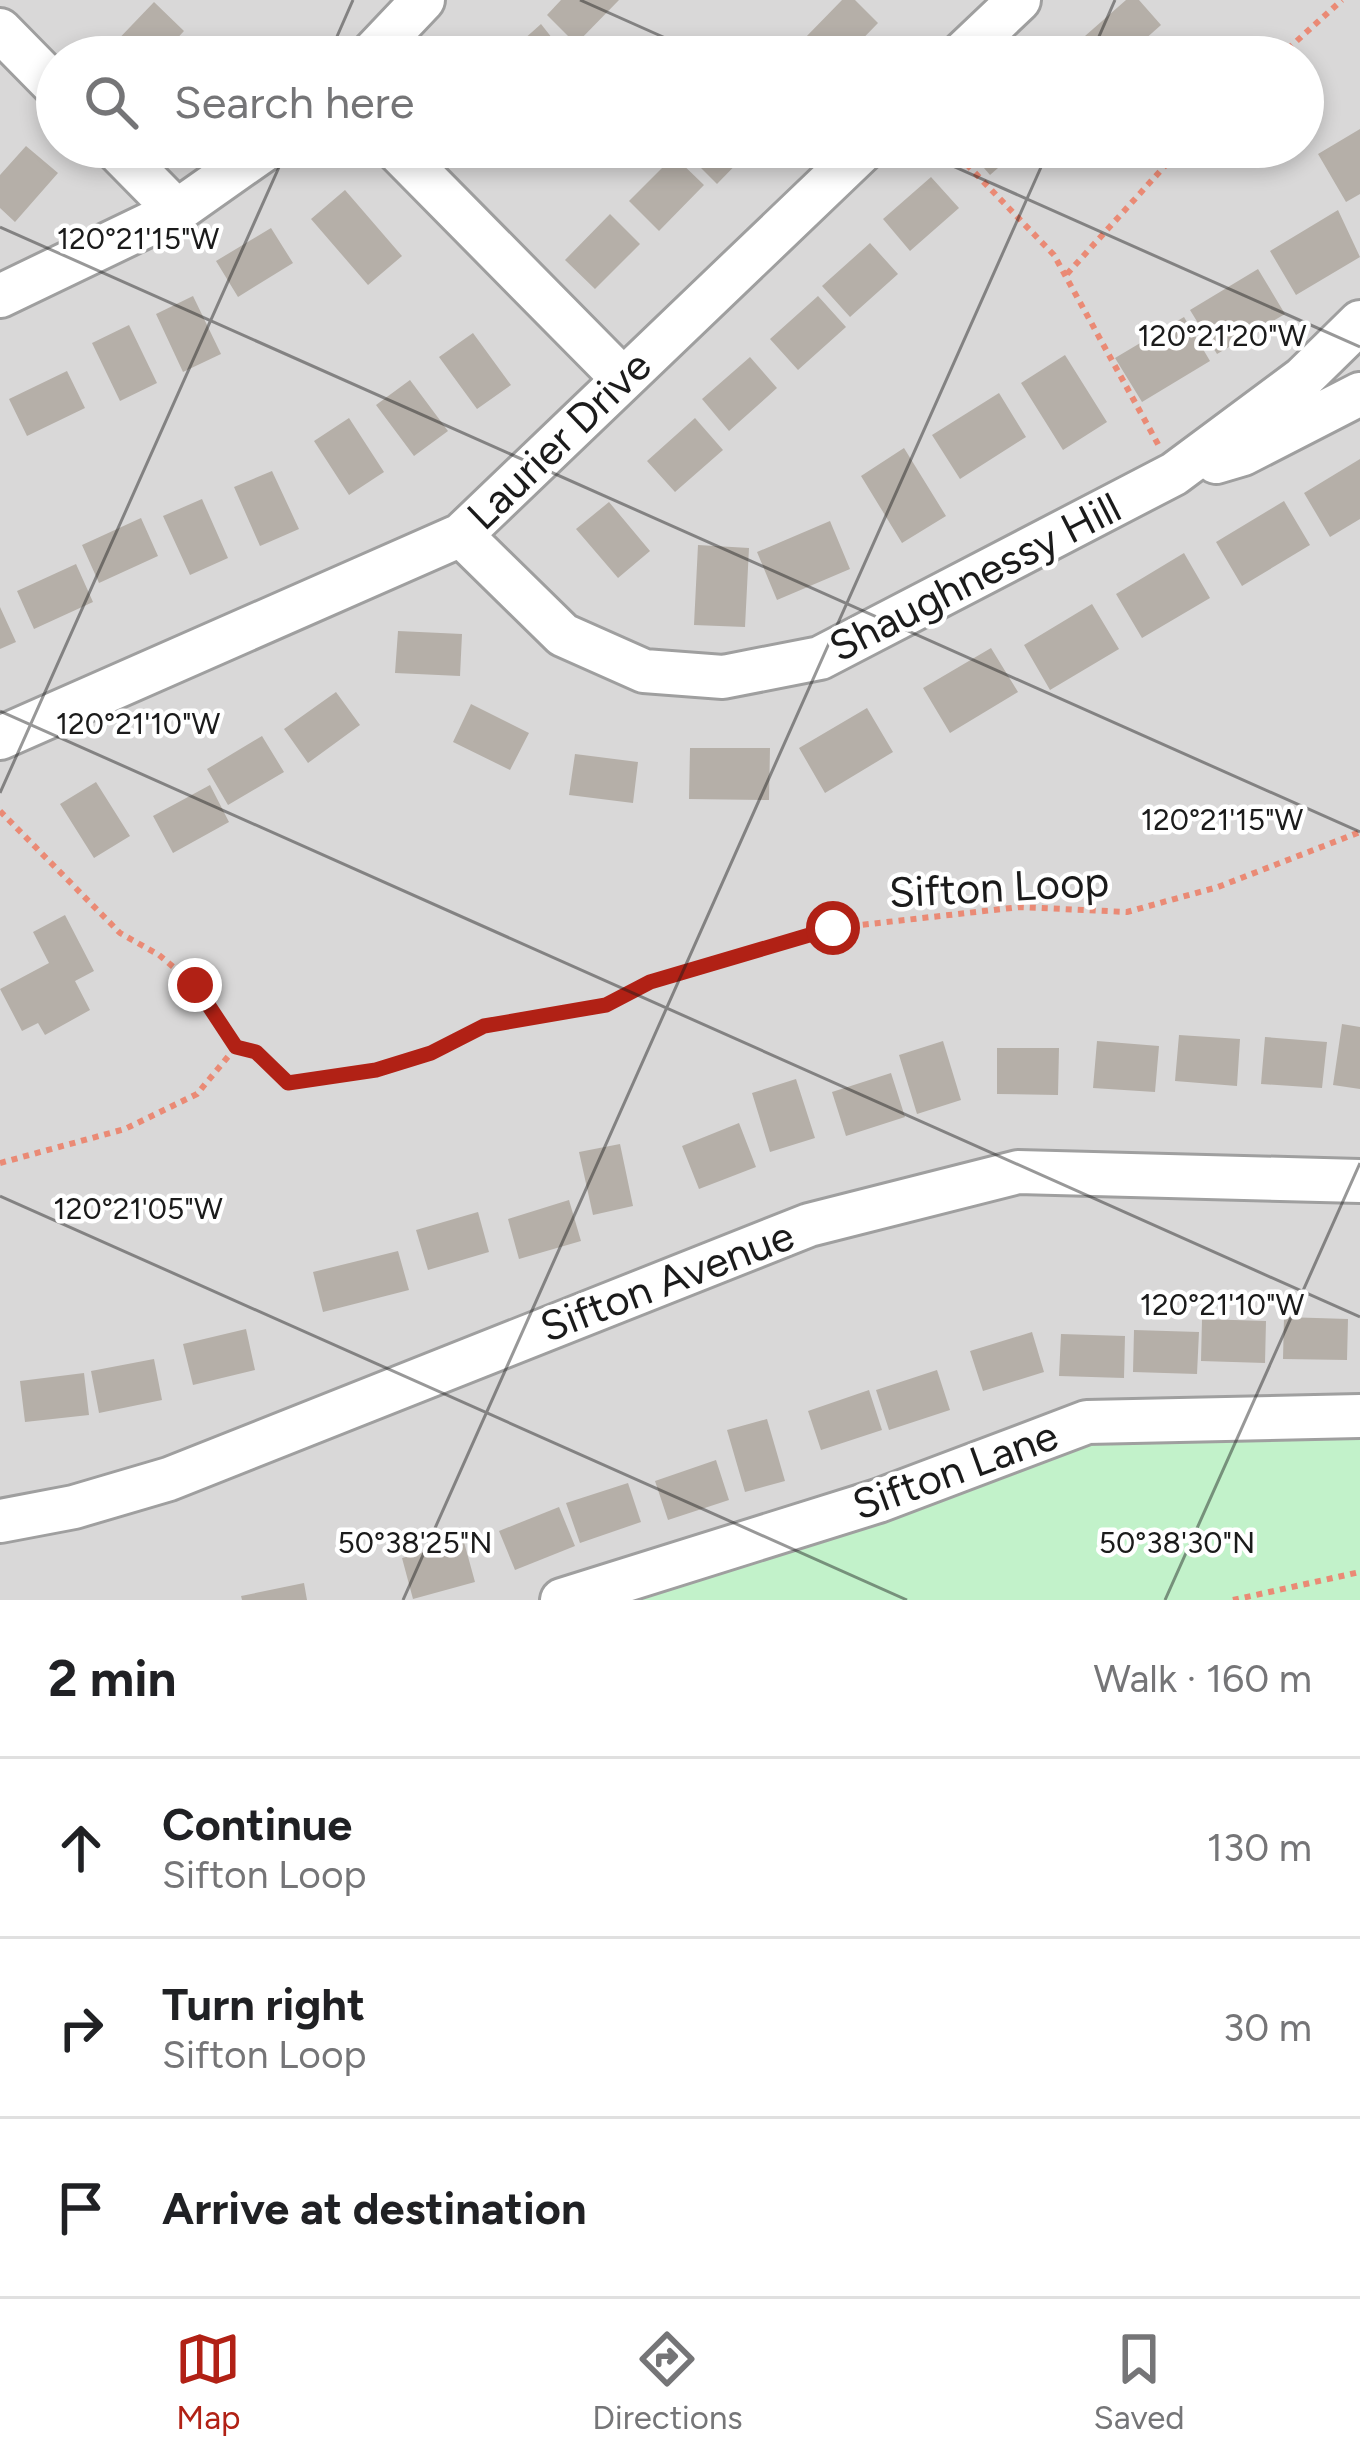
<!DOCTYPE html>
<html lang="en">
<head>
<meta charset="utf-8">
<style>
	body { margin:0; font-family:Figtree,sans-serif; background:#f2f2f2; color:#202124 }
	.stop { position:absolute; width:36px; height:36px; margin:-27px; border:9px solid #b12115; border-radius:50%; background:#fff }
	.stop.end { background:#b12115; border-color:#fff; box-shadow:0 3px 12px #0008 }
	.list { margin:0; padding:0; list-style:none }
	h2 { display:flex; justify-content:space-between; align-items:center; height:156px; margin:0; padding:0 48px; font-size:51px }
	h2 small { font-size:39px; font-weight:400; color:#757577 }
	.list li { display:grid; grid-template-columns:78px 1fr auto; gap:36px; align-items:center; box-sizing:border-box; height:180px; padding:0 48px; border-top:3px solid #e0e0e0 }
	.list b { display:block; font-size:45px; white-space:nowrap }
	.list p { margin:0; font-size:39px; white-space:nowrap; color:#757577 }
	.list em { font-size:39px; font-style:normal; color:#757577 }
	.icon { flex:none; width:66px; height:66px; fill:none; stroke:currentColor; stroke-width:2; stroke-linecap:round; stroke-linejoin:round }
	.map { position:relative; flex:none; width:1360px; height:1600px; overflow:hidden }
	.search { position:absolute; background:#fff; box-shadow:0 6px 18px #0003; left:36px; right:36px; top:36px; height:132px; display:flex; align-items:center; gap:30px; box-sizing:border-box; padding:0 42px; border-radius:66px; color:#757577; font-size:45px }
	.sheet { height:696px; background:#fff }
	nav { display:flex; justify-content:space-around; align-items:center; box-sizing:border-box; height:168px; border-top:3px solid #e0e0e0; background:#fff; font-size:33px; color:#757577 }
	nav a { display:grid; justify-items:center; gap:6px }
	nav .on { color:#b12115 }
	.map>svg:first-child { display:block }
	.residential { fill:#d9d8d8; fill-rule:evenodd }
	.park { fill:#c2f2ca }
	.building { fill:#b5afa8 }
	.lines { fill:none; stroke-linecap:round; stroke-linejoin:round }
	.minor-casing { stroke:#9f9f9f; stroke-width:48 }
	.path { stroke:#ea8a75; stroke-width:6; stroke-dasharray:6 6; stroke-linecap:butt }
	.minor { stroke:#fff; stroke-width:42 }
	.route { stroke:#b12115; stroke-width:15 }
	.ticks { fill:none; stroke:#1b1b1b; stroke-width:3; stroke-opacity:0.45 }
	.labels { text-anchor:middle; dominant-baseline:central; stroke-width:9; stroke-linejoin:round; paint-order:stroke }
	.street-label { font-size:42px; fill:#1b1b1b; stroke:#fff }
	.ticks-label { font-size:30px; text-anchor:middle; fill:#1b1b1b; stroke:#fff; stroke-width:9; stroke-linejoin:round; paint-order:stroke }
</style>
</head>
<body>
<div class="map">
<svg width="1360" height="1600" viewBox="0 0 1360 1600">
	<rect width="100%" height="100%" fill="#ece9e2"/>
	<path class="residential" d="M0,0H1360V1431L582,1600H0ZM57,57H1303V147H57Z"/>
	<path class="park" d="M1360,1431V1600H582L1102,1436Z"/>
	<path class="building" d="M561,0H619L576,44L547,15Z
		M842,0H855L878,23L845,57H821L803,40Z
		M1126,0H1139L1161,25L1125,57H1104L1085,36Z
		M154,2L184,31L160,57H118L109,49Z
		M541,24L567,57H504Z
		M1067,38L1084,57H1046Z
		M216,42L232,57H202Z
		M1360,129V194L1346,202L1318,154Z
		M26,146L58,173L15,222L0,208V175Z
		M694,147H753L717,184L687,154Z
		M966,147H1022L990,175Z
		M674,156L704,185L659,231L629,201Z
		M931,177L959,208L910,251L883,219Z
		M345,190L402,256L368,285L311,219Z
		M1338,210L1360,257L1296,295L1270,251Z
		M610,214L640,244L595,289L565,260Z
		M271,228L293,263L238,297L216,261Z
		M870,243L898,274L850,317L822,286Z
		M1258,269L1285,314L1217,354L1190,310Z
		M193,296L221,354L183,372L156,314Z
		M818,296L846,327L798,370L770,339Z
		M1184,317L1210,361L1142,402L1115,358Z
		M129,325L157,383L120,401L92,343Z
		M473,333L511,385L477,409L439,357Z
		M1065,355L1107,422L1063,450L1021,383Z
		M750,357L777,388L729,431L702,399Z
		M67,371L85,408L27,436L9,399Z
		M410,380L448,431L414,456L376,405Z
		M999,393L1026,437L960,479L932,435Z
		M349,418L384,472L349,495L314,441Z
		M695,418L723,450L675,492L647,461Z
		M904,448L946,516L902,543L861,476Z
		M1360,459V519L1330,537L1304,493Z
		M272,471L299,529L260,546L234,487Z
		M202,499L228,558L190,575L163,516Z
		M1284,501L1310,545L1242,586L1216,542Z
		M609,502L650,551L618,578L576,529Z
		M141,518L158,556L99,583L82,545Z
		M830,521L850,569L777,600L757,552Z
		M698,545L749,548L745,627L694,625Z
		M1184,553L1210,598L1142,638L1116,594Z
		M76,564L93,602L34,629L17,591Z
		M1092,604L1119,649L1050,690L1024,645Z
		M0,607L16,642L0,649Z
		M398,631L462,634L460,676L395,673Z
		M991,648L1018,692L950,733L923,688Z
		M336,692L360,725L308,763L284,729Z
		M471,704L529,733L510,770L453,742Z
		M867,708L893,752L825,793L799,748Z
		M262,736L284,772L228,805L207,769Z
		M690,748H770L769,800L689,799Z
		M575,754L638,762L633,803L569,795Z
		M96,782L130,836L94,858L60,804Z
		M210,785L229,822L173,853L153,816Z
		M65,915L94,971L75,981L90,1010L45,1035L38,1023L22,1031L0,989L49,963L33,932Z
		M1342,1024L1360,1027V1089L1333,1085Z
		M1179,1035L1240,1039L1237,1086L1175,1081Z
		M1265,1037L1327,1042L1322,1088L1261,1084Z
		M943,1041L961,1100L917,1114L899,1055Z
		M1097,1041L1159,1046L1155,1092L1093,1088Z
		M997,1048H1059L1058,1095L997,1094Z
		M891,1073L905,1117L846,1136L832,1092Z
		M796,1079L815,1138L770,1152L752,1093Z
		M739,1123L756,1167L699,1189L682,1146Z
		M620,1144L633,1206L593,1215L579,1152Z
		M569,1200L581,1241L519,1259L508,1219Z
		M478,1212L489,1252L428,1270L416,1230Z
		M398,1251L409,1290L323,1312L313,1272Z
		M1284,1317L1348,1319L1347,1360L1283,1359Z
		M1202,1319L1266,1321L1265,1363L1201,1361Z
		M246,1329L255,1370L193,1385L183,1344Z
		M1134,1330L1199,1332L1197,1374L1133,1372Z
		M1032,1332L1044,1372L983,1391L970,1351Z
		M1061,1334L1125,1336L1124,1378L1059,1376Z
		M154,1359L162,1400L99,1413L91,1371Z
		M937,1370L950,1410L889,1430L876,1390Z
		M84,1373L89,1415L25,1422L20,1381Z
		M869,1390L882,1430L821,1450L808,1411Z
		M767,1419L785,1481L745,1492L727,1430Z
		M716,1460L729,1500L668,1520L655,1481Z
		M628,1483L641,1522L580,1543L566,1503Z
		M559,1507L575,1546L515,1570L499,1531Z
		M464,1542L475,1582L413,1599L402,1558Z
		M304,1583L307,1600H242L241,1596Z"/>
	<g class="lines">
		<g class="minor-casing">
			<path id="minor" d="M0,30L57,88
				M369,57L423,0
				M959,57L1019,0
				M114,147L177,211
				M394,147L623,379
				M0,296L177,211L268,147
				M1216,462L1243,454L1360,394
				M461,535L563,635L644,671L723,677L820,658L1174,474L1303,378L1360,322
				M0,738L461,535L866,147
				M0,1521L74,1507L169,1479L809,1225L1018,1172L1360,1181
				M562,1600L878,1501L1087,1422L1360,1416"/>
		</g>
		<path class="path" d="M1279,57L1342,0
			M950,147L1054,255L1159,446
			M1067,274L1182,147
			M0,811L120,933L159,955L195,985L236,1047
			M0,1163L125,1129L197,1094L236,1047L256,1052L288,1083L376,1070L431,1053L484,1026L606,1005L650,982L834,928L1020,907L1127,912L1218,887L1360,832
			M1233,1600L1360,1572"/>
		<use href="#minor" class="minor"/>
	</g>
	<g class="lines">
		<path class="route" d="M195,985L236,1047L256,1052L288,1083L376,1070L431,1053L484,1026L606,1005L650,982L833,928"/>
	</g>
	<path class="ticks" d="M580,0L708,57M328,57L353,0M1090,57L1115,0M910,147L1360,347M0,227L1360,832M0,711L1360,1317M0,793L288,147M0,1196L907,1600M403,1600L1050,147M1165,1600L1360,1163"/>
	<g class="labels">
		<g class="street-label">
			<text transform="translate(559 440) rotate(-44)">Laurier Drive</text>
			<text transform="translate(975 577) rotate(-27)">Shaughnessy Hill</text>
			<text transform="translate(999 887) rotate(-3)">Sifton Loop</text>
			<text transform="translate(667 1281) rotate(-21)">Sifton Avenue</text>
			<text transform="translate(955 1470) rotate(-20)">Sifton Lane</text>
		</g>
	</g>
	<g class="ticks-label">
		<text x="138" y="249">120°21'15"W</text>
		<text x="1222" y="346">120°21'20"W</text>
		<text x="138" y="734">120°21'10"W</text>
		<text x="1222" y="830">120°21'15"W</text>
		<text x="138" y="1219">120°21'05"W</text>
		<text x="1222" y="1315">120°21'10"W</text>
		<text x="415" y="1553">50°38'25"N</text>
		<text x="1177" y="1553">50°38'30"N</text>
	</g>
</svg>
<div class="stop" style="left:833px;top:928px"></div>
<div class="stop end" style="left:195px;top:985px"></div>
<div class="search"><svg class="icon" aria-label="search" viewBox="0 0 24 24"><circle cx="10" cy="10" r="6"/><path d="M15 15l6 6"/></svg>Search here</div>
</div>
<section class="sheet">
<h2>2 min<small>Walk · 160 m</small></h2>
<ul class="list">
<li><svg class="icon" aria-label="ahead" viewBox="0 0 24 24"><path d="M12 20V5M6 11l6-6 6 6"/></svg><div><b>Continue</b><p>Sifton Loop</p></div><em>130 m</em></li>
<li><svg class="icon" aria-label="right" viewBox="0 0 24 24"><path d="M7 20v-9h11M14 6l5 5-5 5"/></svg><div><b>Turn right</b><p>Sifton Loop</p></div><em>30 m</em></li>
<li><svg class="icon" aria-label="arrive" viewBox="0 0 24 24"><path d="M6 21V4h12l-3 4 3 4H6"/></svg><div><b>Arrive at destination</b></div></li>
</ul>
</section>
<nav>
<a class="on"><svg class="icon" aria-label="map" viewBox="0 0 24 24"><path d="M3 6l6-2 6 2 6-2v14l-6 2-6-2-6 2zM9 4v14M15 6v14"/></svg>Map</a>
<a><svg class="icon" aria-label="directions" viewBox="0 0 24 24"><path d="M12 3l9 9-9 9-9-9zM9 14v-3h6M13 9l2 2-2 2"/></svg>Directions</a>
<a><svg class="icon" aria-label="saved" viewBox="0 0 24 24"><path d="M7 4h10v16l-5-4-5 4z"/></svg>Saved</a>
</nav>
</body>
</html>
